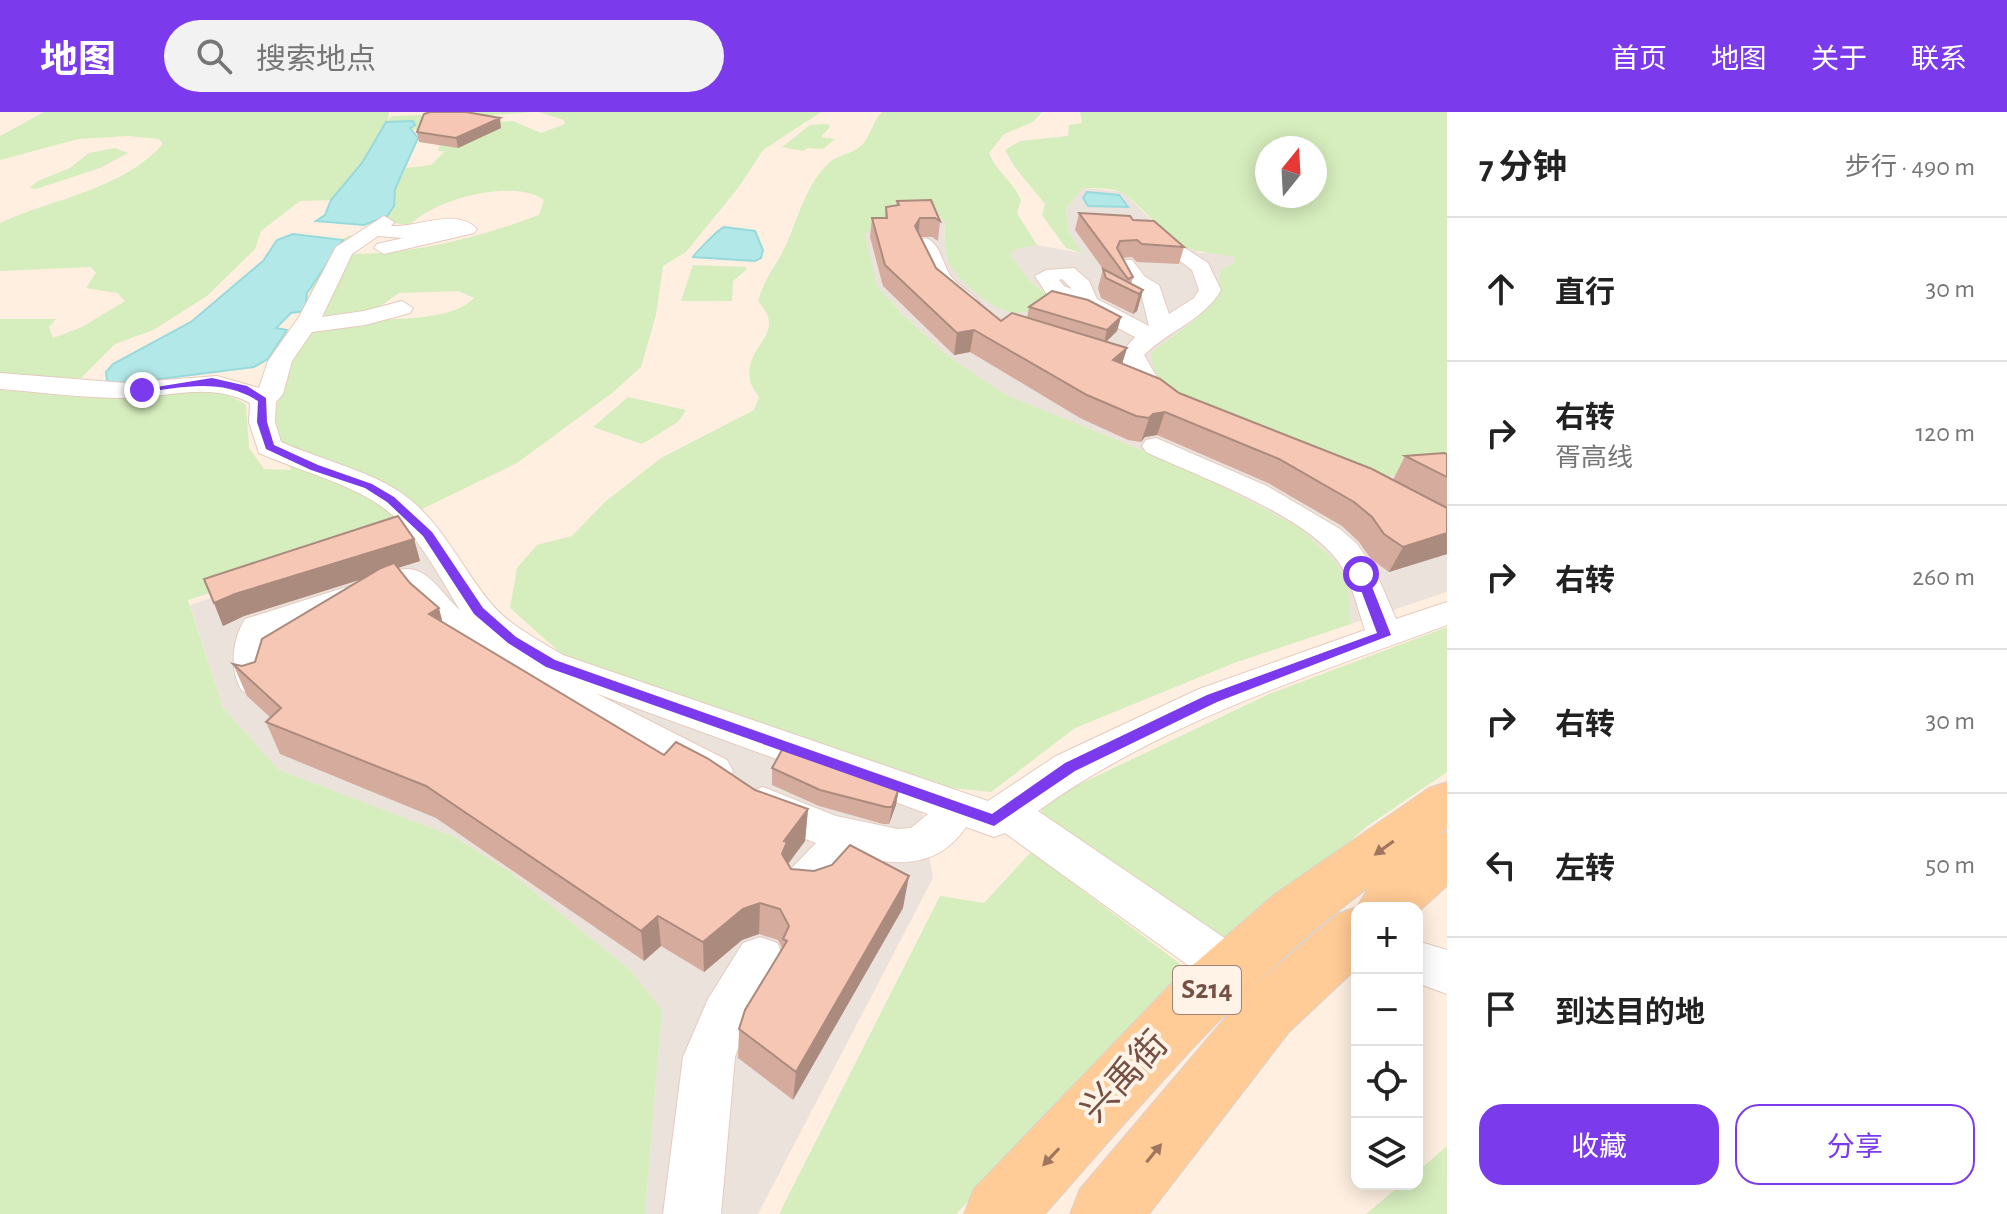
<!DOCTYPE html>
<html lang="zh">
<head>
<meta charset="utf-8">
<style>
	body { margin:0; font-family:"Alegreya Sans","Noto Sans SC",sans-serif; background:#f2f2f2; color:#222 }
	.controls { position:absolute; right:24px; bottom:24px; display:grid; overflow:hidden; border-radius:16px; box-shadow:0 4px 20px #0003 }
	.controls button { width:72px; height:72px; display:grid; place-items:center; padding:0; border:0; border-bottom:2px solid #e0e0e0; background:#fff; color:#222; font:40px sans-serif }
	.compass { position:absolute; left:1255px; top:24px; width:72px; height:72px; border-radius:50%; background:#fff; box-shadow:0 4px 20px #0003; rotate:18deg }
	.stop { position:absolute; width:24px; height:24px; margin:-18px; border:6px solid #7c3aed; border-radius:50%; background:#fff }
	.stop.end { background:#7c3aed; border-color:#fff; box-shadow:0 2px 8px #0008 }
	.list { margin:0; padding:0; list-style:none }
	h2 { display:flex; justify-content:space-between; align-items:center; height:104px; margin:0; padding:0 32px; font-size:34px }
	h2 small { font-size:26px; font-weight:400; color:#767676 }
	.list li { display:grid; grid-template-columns:52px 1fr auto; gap:24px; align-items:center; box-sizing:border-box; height:144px; padding:0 32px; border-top:2px solid #e0e0e0 }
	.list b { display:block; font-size:30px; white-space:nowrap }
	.list p { margin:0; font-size:26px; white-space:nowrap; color:#767676 }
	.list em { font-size:26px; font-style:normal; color:#767676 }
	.actions { display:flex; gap:16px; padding:24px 32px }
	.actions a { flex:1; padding:18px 0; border:2px solid #7c3aed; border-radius:24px; text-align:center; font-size:28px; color:#7c3aed }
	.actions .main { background:#7c3aed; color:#fff }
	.icon { flex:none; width:44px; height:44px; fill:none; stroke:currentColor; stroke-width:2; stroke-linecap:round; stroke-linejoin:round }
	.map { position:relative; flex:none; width:1447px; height:1102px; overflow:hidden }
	header { display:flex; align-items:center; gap:48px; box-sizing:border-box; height:112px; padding:0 40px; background:#7c3aed; color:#fff }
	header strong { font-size:38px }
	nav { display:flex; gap:44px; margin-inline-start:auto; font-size:28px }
	.search { width:560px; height:72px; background:#f2f2f2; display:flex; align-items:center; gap:20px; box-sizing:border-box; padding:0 28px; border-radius:44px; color:#767676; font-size:30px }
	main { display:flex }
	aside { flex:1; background:#fff }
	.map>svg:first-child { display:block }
	.industrial { fill:#ece2dc }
	.green { fill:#d6edbd; fill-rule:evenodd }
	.water { fill:#b3e8e9; stroke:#98dadc; stroke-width:2 }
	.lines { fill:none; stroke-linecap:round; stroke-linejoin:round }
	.minor-casing { stroke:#e5cbbe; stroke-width:2 }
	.major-casing { stroke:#dcd2cf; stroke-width:2 }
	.minor { fill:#fff; fill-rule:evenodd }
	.major { fill:#ffcb96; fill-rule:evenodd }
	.wall { fill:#d4ab9c }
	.shaded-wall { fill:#ac8b7f }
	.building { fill:#f6c7b5; stroke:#ac8b7f; stroke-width:2 }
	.oneway { fill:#a0755d }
	.route { fill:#7c3aed }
	.labels { text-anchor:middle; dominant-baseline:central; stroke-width:8; stroke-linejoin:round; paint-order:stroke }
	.shield { fill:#fff3e8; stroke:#a08176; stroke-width:2 }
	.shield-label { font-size:28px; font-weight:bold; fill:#775045 }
	.near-street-label { font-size:36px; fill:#775045; stroke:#fff3e8 }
</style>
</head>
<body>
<header>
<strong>地图</strong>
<div class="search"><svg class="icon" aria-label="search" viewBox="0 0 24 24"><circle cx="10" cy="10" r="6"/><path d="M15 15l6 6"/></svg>搜索地点</div>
<nav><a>首页</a><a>地图</a><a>关于</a><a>联系</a></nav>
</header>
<main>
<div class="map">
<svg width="1447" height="1102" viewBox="0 0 1447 1102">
	<rect width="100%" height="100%" fill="#feefe0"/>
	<path class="industrial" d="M1083,76L1123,80L1166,122L1199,141L1220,140L1235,146L1233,152L1221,159L1215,188L1191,211L1152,240L1447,368V480L1351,512L1348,473L1337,451L1300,416L1191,358L1006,283L949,245L901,201L877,174L864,122L883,110L881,105L936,101L945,110L944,127L1054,187L1029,168L1012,146L1013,138L1037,133L1081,141L1068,118L1066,96Z
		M410,420L472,508L921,695L933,766L758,1102H645L662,898L630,858L511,761L455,725L279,658L223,596L190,493Z"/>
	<path class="green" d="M44,0H389L388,8L392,4L424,3L430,0H533L481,4L492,10L513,9L541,21L565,12L564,8L539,0H821L763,38L738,76L686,140L663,154L656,203L641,255L612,281L517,351L395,410L396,422L188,488L223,596L279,658L455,725L511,761L630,858L662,898L645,1102H0V278C43,281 88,288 131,286C170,283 212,268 246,293L249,336L264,357L291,358C288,351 282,344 279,336C270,310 277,283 289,259C296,245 292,235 308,223C345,195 439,221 474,186L458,179L399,181L376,197L328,204L305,199C307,180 329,134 346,125C352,122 359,123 366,122L352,142C414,142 481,125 539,103L544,88C514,66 434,87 410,113L392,111L387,104L394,94L395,77L406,56L431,53L445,39H438L443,21C421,21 407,15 386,10L362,51L331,88L300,89L261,119L255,137L207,184L153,218L115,232L81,266L0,265V207H56L49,215L53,226L82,215L125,189L117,181L86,176L96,161L91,155L0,159V111C54,86 122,78 163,32L159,27L128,24L78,27L0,48V24Z
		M882,0H1042L1033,10L1004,22L989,41C996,60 1013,69 1021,88L1017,101L1037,133L1013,138L1012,146L1029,168L1054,188C1044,192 1029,201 1018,201C995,201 963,173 951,154C944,143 944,124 945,110L936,101L882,105L883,110L865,122L877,174L901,201L949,245L1006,283L1191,358L1300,416L1337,451L1348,473L1351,512L1234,551L1075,616L991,680L953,676L628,567L583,561L510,496L517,456L537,433L572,424L606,389L661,346L754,298L759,285C756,280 750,273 750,267C744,232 789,223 758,189C766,162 776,155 786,133C798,106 807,70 830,50C839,42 854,42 863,32C871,22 873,9 882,0Z
		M1080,0H1447V368L1427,360L1373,365L1175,280C1160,268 1151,261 1152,240L1191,211L1215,188L1221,158L1233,152L1235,146C1216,139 1198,143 1181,133C1163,122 1134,85 1120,80C1109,75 1095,77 1083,76L1066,96L1068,118L1082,141L1066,136L1042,103L1045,92L1014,54L1005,38L1020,29L1068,24L1069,13L1082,11ZM1267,36H1315V84H1267Z
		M828,12L830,15L821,25L835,27L823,37L808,36L803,39L782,35L810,13Z
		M115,36L128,41L100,56L36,77L29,76L38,69L70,56L89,41Z
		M693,153L745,155L747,157L733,169L732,189H681Z
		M628,285L686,298L678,310L642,332L593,315Z
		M1447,515V660L1366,715L1236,830L1214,827L1045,713L1041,697L1057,683L1267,583Z
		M1031,740L1187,857L956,1102H779L940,784L984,791Z
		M1447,1034V1102H1366L1402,1072H1417V1060Z"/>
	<path class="water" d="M413,9L415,13L410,16L418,26L395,77L394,94L387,104L364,113L316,109L325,103L331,88L362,51L386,10Z
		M1087,80L1119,83L1128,95L1088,94L1083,86Z
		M724,115L755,119L763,138L761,146L755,149L693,145C697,139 718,118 724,115Z
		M293,122L343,128L307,181L305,199L291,201L276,216L287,218L268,247L254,255L120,272L107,269L106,260L113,252L191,210L263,149L277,128Z"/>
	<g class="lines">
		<g class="minor-casing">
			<path id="minor" d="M384,104L394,110L391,114C417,116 456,95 477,117L474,121L384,142L374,136L377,132L403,126L378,124L352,142L322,205L364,199L402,189L413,196L410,201L365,213L312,220L292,249L283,282L276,290L275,310L281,330C317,346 369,359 400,380C441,408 459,452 489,489C507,512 538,528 563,543L988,689L1056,644L1199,577L1365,518C1357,495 1352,469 1338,449C1303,402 1200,365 1146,340L1142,334L1146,328L1156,326L1267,374L1340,417L1357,432L1375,458L1396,507L1447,490V513C1306,565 1160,611 1038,699L1248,842L1255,857L1248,872L1231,879L1214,872L1005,721L994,725L966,715C939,755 899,755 857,744C837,767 823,797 789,785L783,772L789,759L816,731L760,709L748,702L742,691L748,680L763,675L836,704L898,717L911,716L928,702L595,581L727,648L733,659L727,670L713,674L699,670L482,555L420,500L395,465L399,458C427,451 441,482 460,498C437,461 416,417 378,392C347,371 295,357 259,341L249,310L250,291C209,269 167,286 123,286C82,286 41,280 0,277V261L125,271L217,264L259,276L268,249L299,205L336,135Z
				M1162,121L1208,151L1221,178C1204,208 1168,219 1144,243L1157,265L1187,291L1183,297C1154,304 1127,267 1120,242L1135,225L1080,196L1048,184L1035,164L1046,158L1074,156L1089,169L1097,187L1149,214L1141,181L1129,175L1115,152L1118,148H1132L1145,165L1159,173L1169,202L1194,186L1199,178L1192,158L1152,127ZM1062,167L1071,176V177L1064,174L1059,168Z
				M925,126C940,130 942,151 950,163C957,174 971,179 979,190L976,195H960L934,173L915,132Z
				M359,471L371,475L376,482L371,489L272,522C267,541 278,562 268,579L255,583L242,579C229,558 232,528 245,507Z
				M760,825L777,831L784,846L746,913L735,945L721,1102H663L683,945L708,887L743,831Z
				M1417,829L1447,838V882L1417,871Z"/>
		</g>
		<g class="major-casing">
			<path id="major" d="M1447,670V717L1439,723L1447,720V774L1417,801V796H1357V856L1289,920L1149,1102H1070L1080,1077L1247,880L1337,802L1357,795L1369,775C1245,868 1147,986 1045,1102H964L974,1077L1170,873L1275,782L1429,676Z"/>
		</g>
		<use href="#minor" class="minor"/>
		<use href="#major" class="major"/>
	</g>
	<path class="wall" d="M501,16L458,36L419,30L417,20Z
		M931,88L940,109L938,129L932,125H921L936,156L1001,209L1027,206L1029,195L1121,205L1117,219L1106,229L1127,236L1122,252L1179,281L1393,368L1405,344L1447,342V442L1389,460L1371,447L1359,430L1342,414L1268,371L1157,323L1145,325L1141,330L1128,328L1080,306L970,240L954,243L883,174L870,125L872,106H885L886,95L896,94L897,89Z
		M1079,101L1133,108L1184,135L1179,152L1137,150L1132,145L1122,146L1133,165L1131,172L1143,178L1137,199L1133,202L1101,186L1098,176L1103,157L1075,118Z
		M414,427L420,449L398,456L442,510L664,643L808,697L805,729L788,752L791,757L903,796L793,988L738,946L739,917L782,836L778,828L759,822L742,828L704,860L661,834L644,849L436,706L280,642L266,610L271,606L247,584L233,552L242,554L255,550L361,467L244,504L223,514L214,491Z
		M772,656L899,676L896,693L889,712H883L819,694L772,673Z"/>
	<path class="shaded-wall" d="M500,6L501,16L458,36L456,26Z
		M920,106L918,125L915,114Z
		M1143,178L1137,199L1133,202L1139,182Z
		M1121,205L1117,219L1104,232L1107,218Z
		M974,218L970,240L954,243L957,221Z
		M1127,236L1120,258L1113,248Z
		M1165,300L1157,323L1145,325L1141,330L1149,306L1153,302Z
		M1447,421V442L1389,460L1403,435Z
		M414,427L420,449L244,504L223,514L214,491L235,482Z
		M439,496L447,528L429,502Z
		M899,676L896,693L889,712L892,695Z
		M808,697L805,729L785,756L782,742L784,729Z
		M909,764L903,796L793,988L796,960Z
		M760,791L759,822L742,828L704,860L703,830L743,797Z
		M658,804L661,834L644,849L641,819Z"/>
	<path class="building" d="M430,0H466L500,6L456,26L417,20L424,2Z
		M931,88L940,109L935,106H920L915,114L936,156L1001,209L1012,201L1127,236L1113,248L1160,267L1179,281L1372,357L1447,396V421L1403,435L1384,422L1372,405L1354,390L1279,347L1165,300L1153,302L1149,306L1136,304L1087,283L974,218L957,221L885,153L872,106H887L886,95L899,93L897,89Z
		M1079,101L1130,104L1133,108L1154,109L1184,135L1142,132L1137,128L1120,129L1117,136L1133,165L1128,167Z
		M1103,157L1143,178L1139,182L1106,166Z
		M1052,179L1088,188L1121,205L1107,218L1029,195Z
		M1444,341L1447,342V365L1405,344Z
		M398,404L414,427L235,482L214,491L204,467Z
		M394,451L410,471L439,496L429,502L664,643L676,630L707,646L755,678L808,697L784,729L787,730L782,742L791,757L814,759L832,753L850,733L909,764L796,960L739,917L745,898L787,829L783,827L789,814L780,797L760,791L743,797L703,830L658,804L641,819L426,674L266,610L281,596L233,552L242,554L255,550L262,527L381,456Z
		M783,636L899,676L892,695H886L820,678L772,656Z"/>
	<defs><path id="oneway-solid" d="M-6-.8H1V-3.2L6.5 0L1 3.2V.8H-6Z" transform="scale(2)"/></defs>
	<g class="oneway">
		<use href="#oneway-solid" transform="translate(1384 736) rotate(144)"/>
		<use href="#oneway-solid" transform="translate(1154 1041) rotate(-51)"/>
		<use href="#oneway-solid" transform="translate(1051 1045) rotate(133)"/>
	</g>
	<path class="route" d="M212,266L247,274L266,286L267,310L274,333L318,353L372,372L394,385L432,420L483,496L516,525L555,548L992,702L1065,651L1207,583L1377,521L1355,462L1357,460L1367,462L1391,523L1217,590L1075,659L994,714L546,555L508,531L474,502L423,424L387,390L365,376L311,358L266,337L257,310L258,289C221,266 184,275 142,281L138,278Z"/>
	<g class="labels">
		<rect class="shield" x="1173" y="854" width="68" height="48" rx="6"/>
		<g class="shield-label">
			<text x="1207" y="878">S214</text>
		</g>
		<g class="near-street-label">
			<text transform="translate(1125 965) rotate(-47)">兴禹街</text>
		</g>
	</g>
</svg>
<div class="controls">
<button>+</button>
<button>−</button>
<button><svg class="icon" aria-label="locate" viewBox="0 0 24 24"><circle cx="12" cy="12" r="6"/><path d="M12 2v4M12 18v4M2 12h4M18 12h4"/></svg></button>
<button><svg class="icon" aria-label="layers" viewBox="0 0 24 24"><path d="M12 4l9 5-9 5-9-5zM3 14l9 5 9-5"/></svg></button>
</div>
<svg class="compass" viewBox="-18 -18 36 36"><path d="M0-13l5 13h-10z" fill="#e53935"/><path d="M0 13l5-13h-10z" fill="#767676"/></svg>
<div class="stop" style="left:1361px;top:462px"></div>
<div class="stop end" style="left:142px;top:278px"></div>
</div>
<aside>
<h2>7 分钟<small>步行 · 490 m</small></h2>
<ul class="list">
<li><svg class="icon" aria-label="ahead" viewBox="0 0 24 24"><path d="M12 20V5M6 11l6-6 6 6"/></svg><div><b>直行</b></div><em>30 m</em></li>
<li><svg class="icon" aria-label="right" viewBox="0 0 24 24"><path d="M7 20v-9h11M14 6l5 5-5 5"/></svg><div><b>右转</b><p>胥高线</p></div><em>120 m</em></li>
<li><svg class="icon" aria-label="right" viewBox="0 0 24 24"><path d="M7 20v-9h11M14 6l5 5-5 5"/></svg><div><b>右转</b></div><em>260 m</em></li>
<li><svg class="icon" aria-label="right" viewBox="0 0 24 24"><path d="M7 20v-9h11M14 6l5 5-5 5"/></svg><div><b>右转</b></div><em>30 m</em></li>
<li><svg class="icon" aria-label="left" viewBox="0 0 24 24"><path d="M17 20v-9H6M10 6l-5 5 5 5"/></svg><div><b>左转</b></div><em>50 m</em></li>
<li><svg class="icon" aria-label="arrive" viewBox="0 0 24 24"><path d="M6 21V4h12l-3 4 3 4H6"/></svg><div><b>到达目的地</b></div></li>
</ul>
<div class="actions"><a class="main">收藏</a><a>分享</a></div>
</aside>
</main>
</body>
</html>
